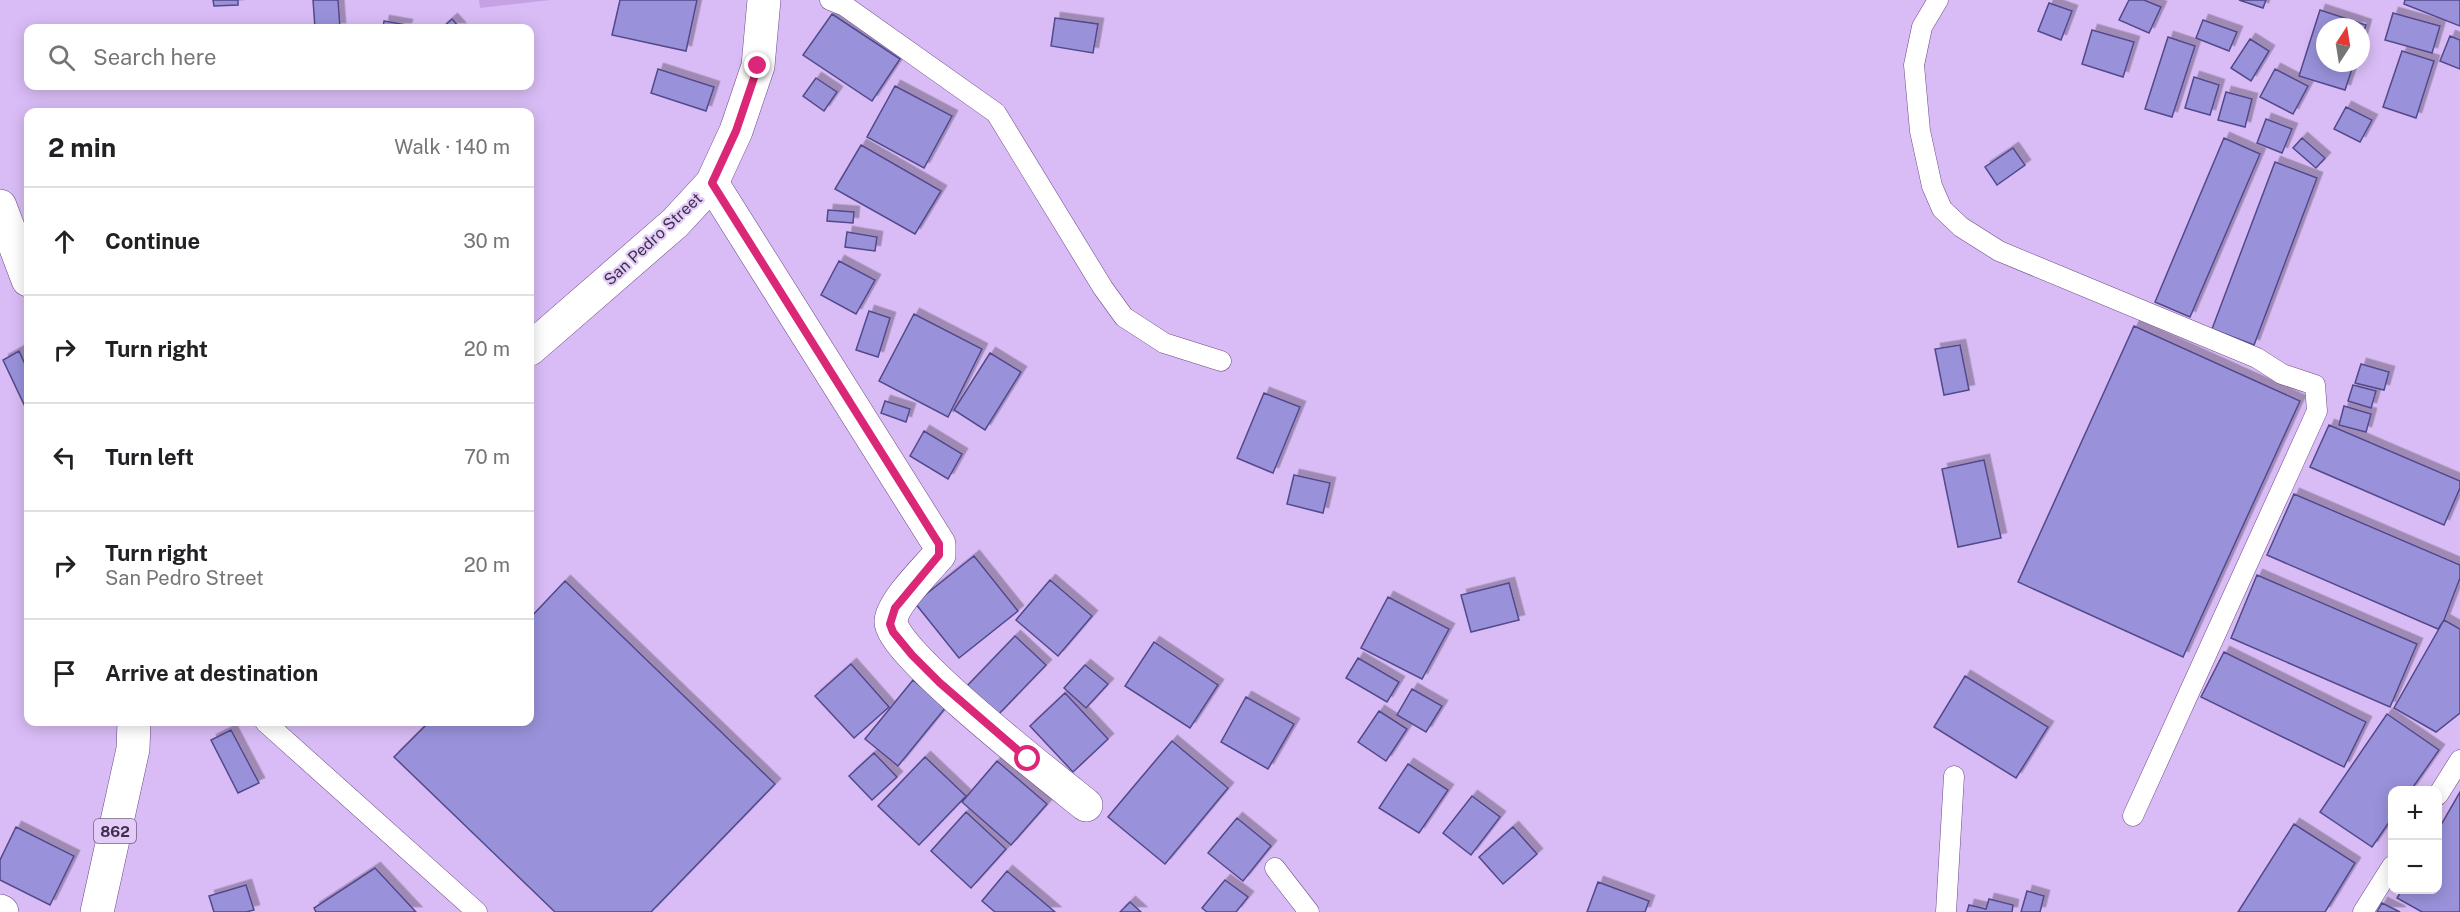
<!DOCTYPE html>
<html lang="en">
<head>
<meta charset="utf-8">
<style>
	body { margin:0; font-family:"Public Sans",sans-serif; background:#f2f2f2; color:#202124 }
	.controls { position:absolute; right:18px; bottom:18px; display:grid; overflow:hidden; border-radius:12px; box-shadow:0 3px 15px #0003 }
	.controls button { width:54px; height:54px; display:grid; place-items:center; padding:0; border:0; border-bottom:2px solid #e0e0e0; background:#fff; color:#202124; font:30px sans-serif }
	.compass { position:absolute; left:2316px; top:18px; width:54px; height:54px; border-radius:50%; background:#fff; box-shadow:0 3px 15px #0003; rotate:12deg }
	.stop { position:absolute; width:18px; height:18px; margin:-14px; border:4px solid #db2777; border-radius:50%; background:#fff }
	.stop.end { background:#db2777; border-color:#fff; box-shadow:0 2px 6px #0008 }
	.list { margin:0; padding:0; list-style:none }
	h2 { display:flex; justify-content:space-between; align-items:center; height:78px; margin:0; padding:0 24px; font-size:26px }
	h2 small { font-size:20px; font-weight:400; color:#757577 }
	.list li { display:grid; grid-template-columns:39px 1fr auto; gap:18px; align-items:center; box-sizing:border-box; height:108px; padding:0 24px; border-top:2px solid #e0e0e0 }
	.list b { display:block; font-size:22px; white-space:nowrap }
	.list p { margin:0; font-size:20px; white-space:nowrap; color:#757577 }
	.list em { font-size:20px; font-style:normal; color:#757577 }
	.icon { flex:none; width:33px; height:33px; fill:none; stroke:currentColor; stroke-width:2; stroke-linecap:round; stroke-linejoin:round }
	.map { position:relative; flex:none; width:2460px; height:912px; overflow:hidden }
	.search { position:absolute; background:#fff; box-shadow:0 3px 15px #0003; left:24px; top:24px; width:510px; height:66px; display:flex; align-items:center; gap:15px; box-sizing:border-box; padding:0 21px; border-radius:12px; color:#757577; font-size:22px }
	.panel { position:absolute; background:#fff; box-shadow:0 3px 15px #0003; left:24px; top:108px; width:510px; height:618px; border-radius:12px }
	.map>svg:first-child { display:block }
	.green { fill:#c4a2e4 }
	.building { fill:#9992db; stroke:#52488b; stroke-width:1.5; filter:url(#shadow) }
	.lines { fill:none; stroke-linecap:round; stroke-linejoin:round }
	.service-casing { stroke:#6b4888; stroke-width:21 }
	.minor-casing { stroke:#6b4888; stroke-width:34 }
	.tertiary-casing { stroke:#6b4888; stroke-width:34 }
	.primary-casing { stroke:#6b4888; stroke-width:34 }
	.service { stroke:#fff; stroke-width:20 }
	.minor { stroke:#fff; stroke-width:33 }
	.tertiary { stroke:#fff; stroke-width:33 }
	.primary { stroke:#fff; stroke-width:33 }
	.route { stroke:#db2777; stroke-width:8 }
	.labels { text-anchor:middle; dominant-baseline:central; stroke-width:4.5; stroke-linejoin:round; paint-order:stroke }
	.shield { fill:#e3ccf8; stroke:#705e80; stroke-width:1.5 }
	.shield-label { font-size:15px; font-weight:bold; fill:#3f2f4c }
	.street-label { font-size:16px; fill:#3f2f4c; stroke:#e3ccf8 }
</style>
</head>
<body>
<div class="map">
<svg width="2460" height="912" viewBox="0 0 2460 912">
	<defs>
		<filter id="shadow"><feDropShadow dx="5.5" dy="-5.5" stdDeviation="0" flood-color="#0004"/></filter>
	</defs>
	<rect width="100%" height="100%" fill="#d9bcf6"/>
	<path class="green" d="M479,0H551L480,8Z"/>
	<path class="building" d="M213,0H238V5L214,6Z
		M313,0H338L340,28H315Z
		M620,0H697L686,51L612,35Z
		M2129,0H2144L2161,7L2149,33L2119,20Z
		M2239,0H2266L2263,8Z
		M2405,0H2460V26L2404,4Z
		M2049,3L2072,11L2061,40L2038,31Z
		M2320,10L2366,25L2361,42V27H2325V63H2354L2345,90L2299,76Z
		M2393,13L2440,26L2432,53L2385,40Z
		M832,14L900,59L872,101L803,55Z
		M1055,18L1098,24L1093,53L1051,46Z
		M452,19L460,28H442Z
		M2203,20L2237,32L2229,51L2196,38Z
		M384,21L407,25L406,28H383Z
		M2092,30L2134,42L2123,77L2082,64Z
		M2450,36L2460,40V69L2440,61Z
		M2168,37L2195,46L2172,117L2145,109Z
		M2250,39L2269,51L2251,81L2231,68Z
		M2402,51L2434,61L2416,118L2383,107Z
		M658,69L714,87L706,111L651,93Z
		M2275,69L2308,86L2293,114L2260,97Z
		M2194,77L2219,85L2210,115L2185,108Z
		M816,78L837,92L824,111L803,96Z
		M895,86L952,116L924,168L867,137Z
		M2226,92L2252,99L2245,127L2218,120Z
		M2346,107L2372,120L2360,142L2334,129Z
		M2266,119L2292,129L2282,153L2257,143Z
		M2224,138L2260,154L2190,317L2155,302Z
		M2302,138L2325,158L2316,168L2293,148Z
		M861,145L941,191L915,234L835,189Z
		M2013,148L2025,165L1997,185L1985,167Z
		M2275,162L2317,178L2254,345L2212,329Z
		M828,210L854,212L853,223L827,221Z
		M847,232L877,237L875,251L845,247Z
		M839,261L875,280L856,314L821,295Z
		M869,311L890,318L878,357L856,350Z
		M914,314L982,349L948,417L879,381Z
		M2134,326L2300,401L2183,657L2018,582Z
		M1960,345L1969,390L1944,395L1935,349Z
		M19,351L28,371V413L3,360Z
		M990,353L1021,372L985,430L954,410Z
		M2361,364L2389,372L2384,390L2355,383Z
		M2353,385L2376,391L2371,408L2348,401Z
		M1264,393L1300,407L1273,473L1237,458Z
		M885,401L910,409L906,422L881,413Z
		M2344,406L2371,414L2366,432L2339,425Z
		M2329,425L2460,481V488L2444,525L2310,467Z
		M924,431L962,454L948,479L910,456Z
		M1984,460L2001,538L1958,547L1942,469Z
		M1294,475L1330,483L1323,513L1287,504Z
		M2294,494L2460,565V578L2444,620L2438,629L2267,555Z
		M974,556L1018,611L959,658L915,603Z
		M2257,575L2417,644L2390,707L2231,638Z
		M1050,580L1092,616L1058,656L1016,620Z
		M565,581L775,784L651,912H555L394,757L429,722H530V618Z
		M1509,583L1519,620L1471,632L1461,595Z
		M1388,597L1449,629L1422,679L1361,648Z
		M2444,620L2460,629V713L2436,732L2394,708Z
		M1015,636L1046,665L997,716L966,687Z
		M1154,642L1218,685L1190,728L1125,686Z
		M2224,652L2366,722L2344,767L2201,697Z
		M1358,658L1399,682L1387,702L1346,678Z
		M851,664L889,707L854,738L815,696Z
		M1085,665L1108,684L1086,708L1064,688Z
		M1965,676L2048,727L2016,778L1934,727Z
		M913,680L946,707L898,766L865,739Z
		M1412,689L1442,706L1426,732L1397,715Z
		M1065,693L1108,739L1073,772L1030,726Z
		M1246,697L1294,724L1268,769L1221,742Z
		M1379,711L1407,729L1386,761L1358,742Z
		M2387,714L2439,750L2411,790H2392V818L2372,847L2320,812Z
		M231,730L259,783L238,793L211,740Z
		M1172,741L1228,788L1165,864L1108,817Z
		M874,753L897,777L872,800L849,776Z
		M925,757L966,796L919,845L878,806Z
		M997,761L1047,804L1011,845L962,802Z
		M1408,764L1448,790L1419,833L1379,808Z
		M2460,792V912H2422L2397,898L2402,890H2438V830Z
		M1472,796L1500,817L1471,855L1443,833Z
		M966,812L1006,849L971,888L931,851Z
		M1237,818L1271,846L1243,881L1208,853Z
		M2294,824L2355,863L2325,912H2238Z
		M16,827L74,856L50,905L0,880V860Z
		M1513,827L1537,854L1503,884L1479,857Z
		M375,868L416,912H316L314,908Z
		M1007,871L1055,912H995L982,901Z
		M1225,880L1248,897L1236,912H1207L1202,908Z
		M1598,882L1649,901L1645,912H1587Z
		M246,885L254,910L246,912H214L209,896Z
		M2027,891L2044,896L2040,912H2021Z
		M1989,899L2013,905L2012,912H1967L1969,905L1986,909Z
		M1130,902L1141,912H1120Z
		M2382,903L2400,912H2377Z"/>
	<g class="lines">
		<g class="service-casing">
			<path id="service" d="M830,0L845,6L996,113L1103,288L1124,317L1164,343L1221,361
				M1938,0L1922,27L1914,65L1920,131L1932,186L1942,209L1961,227L1999,251L2257,358L2282,374L2315,385L2317,411L2133,816
				M265,722L477,912
				M2438,795L2460,760
				M1275,868L1309,912
				M1946,912L1954,776
				M2363,912L2392,866"/>
		</g>
		<g class="minor-casing">
			<path id="minor" d="M712,183L939,544V555C927,569 892,603 891,621C889,651 1055,780 1086,805
				M0,911L2,912"/>
		</g>
		<g class="tertiary-casing">
			<path id="tertiary" d="M530,349L675,223L712,183L736,131L758,66L764,0"/>
		</g>
		<g class="primary-casing">
			<path id="primary" d="M0,206L28,280
				M97,912L133,749L134,722"/>
		</g>
		<use href="#service" class="service"/>
		<use href="#minor" class="minor"/>
		<use href="#tertiary" class="tertiary"/>
		<use href="#primary" class="primary"/>
	</g>
	<g class="lines">
		<path class="route" d="M758,66L736,131L712,183L939,544V555L895,608L890,624L893,632L912,655L940,683L1028,759"/>
	</g>
	<g class="labels">
		<rect class="shield" x="94" y="819" width="42" height="24" rx="4.5"/>
		<g class="shield-label">
			<text x="115" y="831">862</text>
		</g>
		<g class="street-label">
			<text transform="translate(653 239) rotate(-43)">San Pedro Street</text>
		</g>
	</g>
</svg>
<div class="controls">
<button>+</button>
<button>−</button>
</div>
<svg class="compass" viewBox="-18 -18 36 36"><path d="M0-13l5 13h-10z" fill="#e53935"/><path d="M0 13l5-13h-10z" fill="#757577"/></svg>
<div class="stop" style="left:1028px;top:759px"></div>
<div class="stop end" style="left:758px;top:66px"></div>
<div class="search"><svg class="icon" aria-label="search" viewBox="0 0 24 24"><circle cx="10" cy="10" r="6"/><path d="M15 15l6 6"/></svg>Search here</div>
<section class="panel">
<h2>2 min<small>Walk · 140 m</small></h2>
<ul class="list">
<li><svg class="icon" aria-label="ahead" viewBox="0 0 24 24"><path d="M12 20V5M6 11l6-6 6 6"/></svg><div><b>Continue</b></div><em>30 m</em></li>
<li><svg class="icon" aria-label="right" viewBox="0 0 24 24"><path d="M7 20v-9h11M14 6l5 5-5 5"/></svg><div><b>Turn right</b></div><em>20 m</em></li>
<li><svg class="icon" aria-label="left" viewBox="0 0 24 24"><path d="M17 20v-9H6M10 6l-5 5 5 5"/></svg><div><b>Turn left</b></div><em>70 m</em></li>
<li><svg class="icon" aria-label="right" viewBox="0 0 24 24"><path d="M7 20v-9h11M14 6l5 5-5 5"/></svg><div><b>Turn right</b><p>San Pedro Street</p></div><em>20 m</em></li>
<li><svg class="icon" aria-label="arrive" viewBox="0 0 24 24"><path d="M6 21V4h12l-3 4 3 4H6"/></svg><div><b>Arrive at destination</b></div></li>
</ul>
</section>
</div>
</body>
</html>
